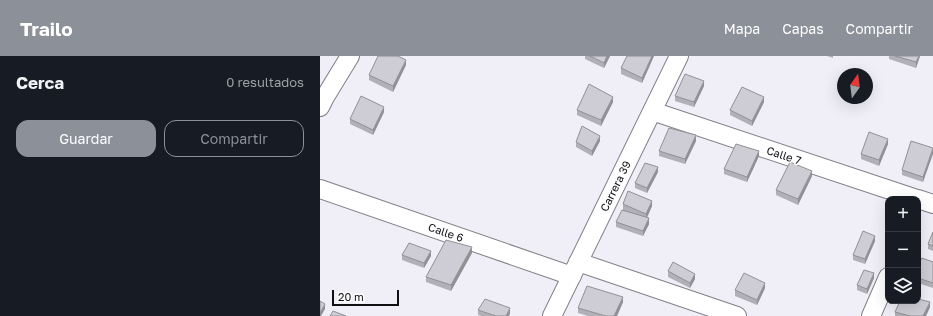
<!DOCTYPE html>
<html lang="es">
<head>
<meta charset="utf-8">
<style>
	body { margin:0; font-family:"Golos Text",sans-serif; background:#242831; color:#f1f3f6 }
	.controls { position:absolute; right:12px; bottom:12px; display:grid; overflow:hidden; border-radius:8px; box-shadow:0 4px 16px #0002 }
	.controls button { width:36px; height:36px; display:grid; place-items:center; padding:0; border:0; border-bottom:1px solid #363941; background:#171b24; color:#f1f3f6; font:20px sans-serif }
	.compass { position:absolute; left:517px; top:12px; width:36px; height:36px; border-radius:50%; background:#171b24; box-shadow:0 4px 16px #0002; rotate:14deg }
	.scale { position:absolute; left:12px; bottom:10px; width:67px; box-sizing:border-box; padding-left:4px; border:2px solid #101012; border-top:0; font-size:11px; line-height:14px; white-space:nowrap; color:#101012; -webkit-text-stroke:3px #fdfdff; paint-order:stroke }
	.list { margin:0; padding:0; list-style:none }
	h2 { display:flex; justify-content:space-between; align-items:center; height:52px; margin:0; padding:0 16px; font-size:17px }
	h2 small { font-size:13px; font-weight:400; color:#9ea1a6 }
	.actions { display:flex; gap:8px; padding:12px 16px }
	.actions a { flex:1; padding:9px 0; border:1px solid #8c9099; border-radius:12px; text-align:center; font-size:14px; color:#8c9099 }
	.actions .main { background:#8c9099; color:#fff }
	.icon { flex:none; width:22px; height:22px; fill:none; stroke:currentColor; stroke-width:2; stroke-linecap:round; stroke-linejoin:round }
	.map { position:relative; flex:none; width:613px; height:260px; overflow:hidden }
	header { display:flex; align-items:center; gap:24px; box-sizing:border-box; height:56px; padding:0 20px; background:#8c9099; color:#fff }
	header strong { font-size:19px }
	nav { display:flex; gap:22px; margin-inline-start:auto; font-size:14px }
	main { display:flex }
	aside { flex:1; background:#171b24 }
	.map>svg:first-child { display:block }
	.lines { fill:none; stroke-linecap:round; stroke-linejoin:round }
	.street-casing { stroke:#807f86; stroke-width:20 }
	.street { stroke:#fff; stroke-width:18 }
	.wall { fill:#b1b0b7 }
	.shaded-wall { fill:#909095 }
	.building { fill:#cecdd5; stroke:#909095 }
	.labels { text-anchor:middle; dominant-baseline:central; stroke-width:3; stroke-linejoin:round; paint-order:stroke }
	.street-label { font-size:11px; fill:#101012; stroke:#fdfdff }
</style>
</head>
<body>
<header>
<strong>Trailo</strong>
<nav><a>Mapa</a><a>Capas</a><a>Compartir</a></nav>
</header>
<main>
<aside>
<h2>Cerca<small>0 resultados</small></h2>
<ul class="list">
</ul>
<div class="actions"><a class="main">Guardar</a><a>Compartir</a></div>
</aside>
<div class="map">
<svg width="613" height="260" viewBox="0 0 613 260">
	<rect width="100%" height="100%" fill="#f0eff7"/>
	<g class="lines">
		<g class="street-casing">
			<path id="street" d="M0,51L5,41L30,0
				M332,55L597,143
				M0,133L252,220
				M598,143L613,148
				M258,206L417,260
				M232,260L359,0
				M551,260L568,221"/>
		</g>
		<use href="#street" class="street"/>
	</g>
	<path class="wall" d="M265,0H290L284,12L265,3Z
		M334,0L322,27L301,18V12Z
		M507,0H513V2Z
		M569,0H600L596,12L569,3Z
		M86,9L73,36L49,24V19Z
		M384,30L374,51L355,45V40Z
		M293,46L281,70L257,59V54Z
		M444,46L432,70L410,59V54Z
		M64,56L53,79L30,68V63Z
		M280,85L272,100L256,91V86Z
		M376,85L365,108L339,100V95Z
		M568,88L559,110L541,103V98Z
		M613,92L603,126L582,119V114Z
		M439,100L427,126L404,118V113Z
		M338,116L327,137L315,132V127Z
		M492,120L478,149L456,139V134Z
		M303,148L332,150L327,162L329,168L323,180L296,171V166L303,154Z
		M613,176V195L608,193V188Z
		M555,185L545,208L533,204V199Z
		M152,197L131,235L106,226V221Z
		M82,199L111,200L104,212L82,204Z
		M613,206V232L598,227V209Z
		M348,215L375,223L370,232L348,221Z
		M554,222L547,238L537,234V229Z
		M445,232L437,249L415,240V234Z
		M303,246L297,260H268L258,257V252Z
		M610,251L606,260H575V256Z
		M158,254L190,257L189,260H161L158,259Z"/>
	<path class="shaded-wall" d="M287,0H290L284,12V7Z
		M332,0H334L322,27V22Z
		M599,0H600L596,12V6Z
		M86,4V9L73,36V30Z
		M384,25V30L374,51V46Z
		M293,41V46L281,70V64Z
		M444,41V46L432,70V65Z
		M64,51V56L53,79V74Z
		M376,79V85L365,108V103Z
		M280,80V85L272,100V95Z
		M568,83V88L559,110V104Z
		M613,93V98L603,126V121Z
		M439,95V100L427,126V121Z
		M338,111V116L327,137V132Z
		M492,115V120L478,149V143Z
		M332,145V150L326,163V158Z
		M329,162V168L323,180V175Z
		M555,180V185L545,208V203Z
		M152,191V197L131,235V229Z
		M111,195V200L104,212V207Z
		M554,217V222L547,238V233Z
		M375,218V223L370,232V227Z
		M445,227V232L437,249V244Z
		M303,241V246L297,260H294Z
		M610,246V251L606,260H603Z
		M5,248V253L1,260H0V257Z
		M190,252V257L189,260H186Z"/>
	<path class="building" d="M58,0H78L86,4L73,30L49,19Z
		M270,0H287L284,7Z
		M307,0H332L322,22L301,12Z
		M575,0H599L596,6Z
		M365,18L384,25L374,46L355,40Z
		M269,28L293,41L281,64L257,54Z
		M422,31L444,41L432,65L410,54Z
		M41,40L64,51L53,74L30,63Z
		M262,70L280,80L272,95L256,86Z
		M349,72L376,79L365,103L339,95Z
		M549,76L568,83L559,104L541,98Z
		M591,85L613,92L603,121L582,114Z
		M416,88L439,95L427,121L404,113Z
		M470,106L492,115L478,143L456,134Z
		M325,107L338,111L327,132L315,127Z
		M308,135L332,145L326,158L303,148Z
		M302,154L329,162L323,175L296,166Z
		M543,175L555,180L545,203L533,199Z
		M613,176V190L608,188Z
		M126,184L152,191L131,229L106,221Z
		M89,187L111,195L104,207L82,199Z
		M602,202L613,206V227L598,222V209Z
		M353,206L375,218L370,227L348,215Z
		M544,214L554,217L547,233L537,229Z
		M424,217L445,227L437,244L415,234Z
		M267,230L303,241L294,260H286L258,252Z
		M165,243L190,252L186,260H176L158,254Z
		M598,243L610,246L603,260H590L575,256L580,245H598Z
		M0,245L5,248L0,257Z
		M13,255L26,260H10Z"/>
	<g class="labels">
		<g class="street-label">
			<text transform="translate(464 99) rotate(18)">Calle 7</text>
			<text transform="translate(295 130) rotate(-64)">Carrera 39</text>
			<text transform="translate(126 176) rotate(19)">Calle 6</text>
		</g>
	</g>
</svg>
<div class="controls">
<button>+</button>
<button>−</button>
<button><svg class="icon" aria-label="layers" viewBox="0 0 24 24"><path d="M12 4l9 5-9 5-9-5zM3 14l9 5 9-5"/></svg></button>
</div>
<svg class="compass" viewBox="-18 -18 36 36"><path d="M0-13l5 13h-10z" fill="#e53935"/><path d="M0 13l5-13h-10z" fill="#9ea1a6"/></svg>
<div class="scale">20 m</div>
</div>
</main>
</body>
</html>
